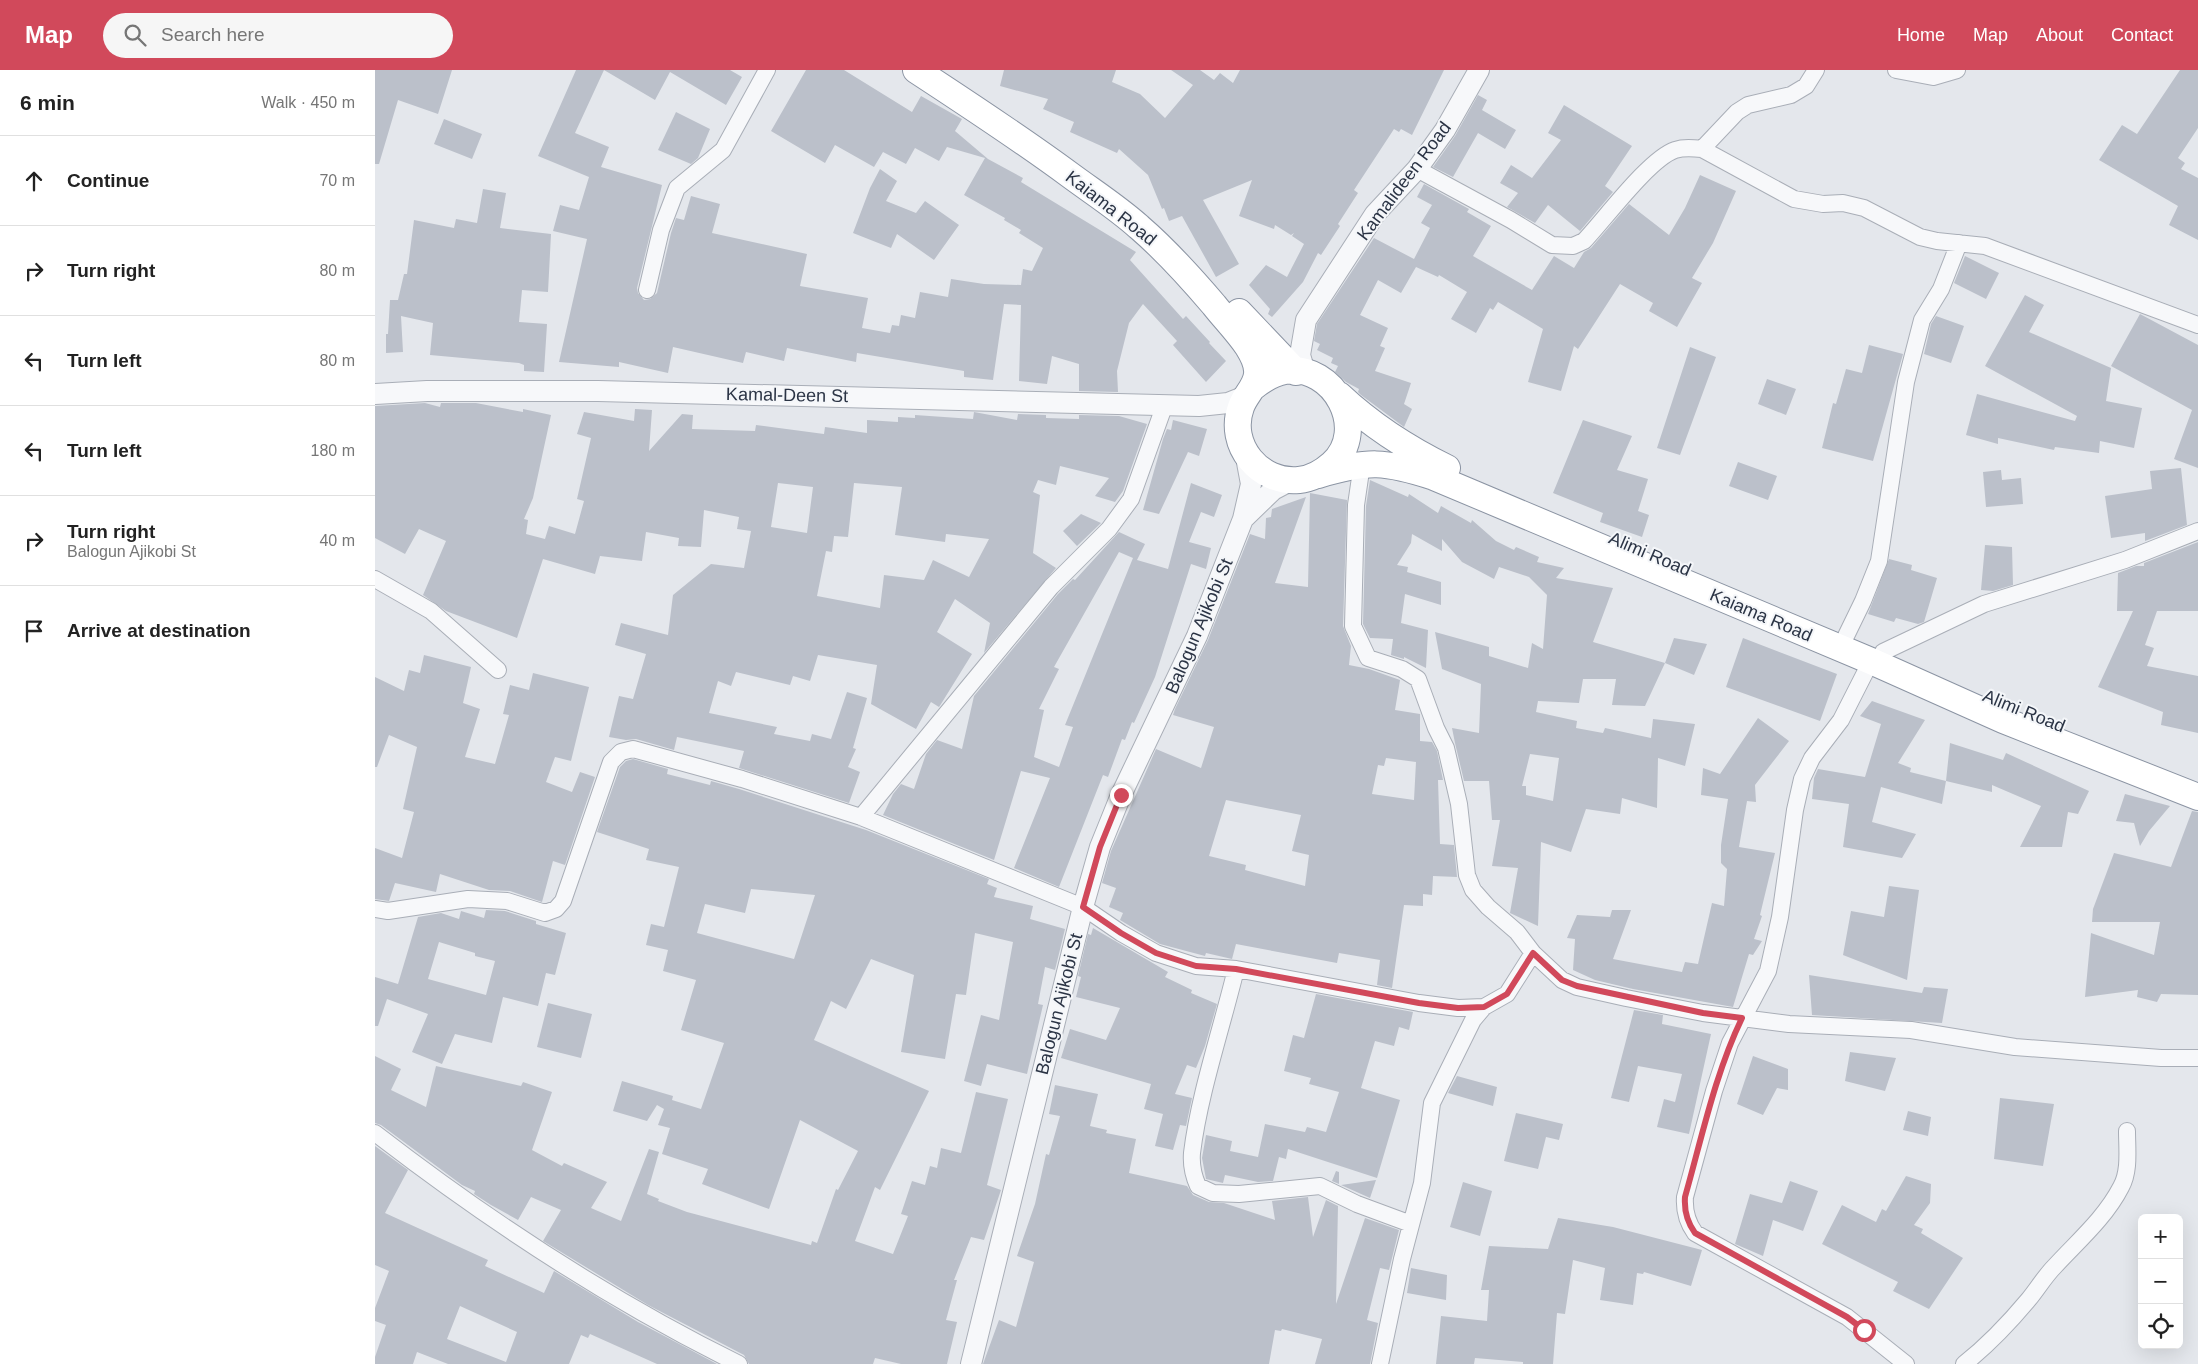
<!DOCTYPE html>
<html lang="en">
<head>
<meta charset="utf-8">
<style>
	body { margin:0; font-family:Helvetica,sans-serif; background:#f6f6f6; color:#222 }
	.controls { position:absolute; right:15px; bottom:15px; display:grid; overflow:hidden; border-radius:8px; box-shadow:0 5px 20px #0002 }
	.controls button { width:45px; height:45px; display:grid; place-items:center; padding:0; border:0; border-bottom:1px solid #e0e0e0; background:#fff; color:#222; font:25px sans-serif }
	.stop { position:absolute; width:15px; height:15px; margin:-11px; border:4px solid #d1495b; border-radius:50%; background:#fff }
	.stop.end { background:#d1495b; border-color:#fff; box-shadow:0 1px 5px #0008 }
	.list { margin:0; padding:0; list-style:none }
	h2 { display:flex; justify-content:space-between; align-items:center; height:65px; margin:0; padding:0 20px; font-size:21px }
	h2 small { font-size:16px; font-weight:400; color:#767676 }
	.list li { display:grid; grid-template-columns:32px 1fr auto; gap:15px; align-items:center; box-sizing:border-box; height:90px; padding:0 20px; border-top:1px solid #e0e0e0 }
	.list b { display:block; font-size:19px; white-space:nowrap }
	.list p { margin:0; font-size:16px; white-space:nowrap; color:#767676 }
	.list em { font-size:16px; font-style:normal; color:#767676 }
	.icon { flex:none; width:28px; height:28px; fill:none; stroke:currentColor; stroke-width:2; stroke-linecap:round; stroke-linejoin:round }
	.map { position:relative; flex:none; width:1823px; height:1294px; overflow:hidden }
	header { display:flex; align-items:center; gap:30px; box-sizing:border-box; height:70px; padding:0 25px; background:#d1495b; color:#fff }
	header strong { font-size:24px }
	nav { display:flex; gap:28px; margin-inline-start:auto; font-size:18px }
	.search { width:350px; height:45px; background:#f6f6f6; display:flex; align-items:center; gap:12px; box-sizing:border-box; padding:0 18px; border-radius:28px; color:#767676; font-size:19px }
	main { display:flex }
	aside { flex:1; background:#fff }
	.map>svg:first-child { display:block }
	.building { fill:#bbc0ca; fill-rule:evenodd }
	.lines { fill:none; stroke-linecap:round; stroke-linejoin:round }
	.minor-casing { stroke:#a9aeb7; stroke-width:18 }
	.tertiary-casing { stroke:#a9aeb7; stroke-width:22 }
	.trunk-casing { stroke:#8b94a3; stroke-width:28 }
	.minor { stroke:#f7f8fa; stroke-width:16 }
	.tertiary { stroke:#f7f8fa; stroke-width:20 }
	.trunk { stroke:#fff; stroke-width:26 }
	.route { stroke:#d1495b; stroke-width:6 }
	.labels { text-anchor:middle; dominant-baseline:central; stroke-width:4; stroke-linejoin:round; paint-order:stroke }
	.street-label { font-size:18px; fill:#2b3445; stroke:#f4f6f9 }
</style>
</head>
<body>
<header>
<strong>Map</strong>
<div class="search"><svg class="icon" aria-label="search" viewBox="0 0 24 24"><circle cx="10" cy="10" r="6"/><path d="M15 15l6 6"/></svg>Search here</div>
<nav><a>Home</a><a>Map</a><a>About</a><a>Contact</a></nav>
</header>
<main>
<aside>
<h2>6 min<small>Walk · 450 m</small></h2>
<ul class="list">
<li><svg class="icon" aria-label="ahead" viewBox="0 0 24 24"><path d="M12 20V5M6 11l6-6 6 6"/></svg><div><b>Continue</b></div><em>70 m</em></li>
<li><svg class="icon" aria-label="right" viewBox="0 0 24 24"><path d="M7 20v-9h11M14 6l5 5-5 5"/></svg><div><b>Turn right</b></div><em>80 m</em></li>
<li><svg class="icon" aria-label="left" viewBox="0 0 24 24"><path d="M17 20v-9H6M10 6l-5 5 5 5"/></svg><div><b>Turn left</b></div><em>80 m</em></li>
<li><svg class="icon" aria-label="left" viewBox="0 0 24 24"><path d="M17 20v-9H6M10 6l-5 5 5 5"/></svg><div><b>Turn left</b></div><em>180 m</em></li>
<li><svg class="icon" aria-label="right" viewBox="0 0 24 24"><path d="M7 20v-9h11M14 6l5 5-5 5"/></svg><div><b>Turn right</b><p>Balogun Ajikobi St</p></div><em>40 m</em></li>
<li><svg class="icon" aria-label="arrive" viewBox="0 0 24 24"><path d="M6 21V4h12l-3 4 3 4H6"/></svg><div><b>Arrive at destination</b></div></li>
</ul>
</aside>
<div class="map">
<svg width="1823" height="1294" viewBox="0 0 1823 1294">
	<rect width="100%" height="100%" fill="#e4e7ec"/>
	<path class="building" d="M0,0H77L63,44L23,30L4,94H0Z
		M201,0H355L367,7L351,35L295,2L280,30L229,0L200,63L234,77L226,97L287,115L262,218L263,223L269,230L275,229L282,223L296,163L301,148L309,150L316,126L345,134L337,163L432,184L425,216L493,228L487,258L515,263L517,255L524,256L526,245L540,248L545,222L573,227L576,209L609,214L646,215L648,199L657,201L668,178L644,163L646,160L629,150L630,148L589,125L610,88L572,77L564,91L540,78L531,94L508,82L499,97L460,75L450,93L396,61L431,0H469L537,42L546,26L587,49L580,61L613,89L648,108L646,112L761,182L755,190L808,249L811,246L835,272L834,273L851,291L831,312L798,275L802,271L768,234L754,253L742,301L743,322L704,321V294L677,286L672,314L644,311L646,235L629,234L618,310L589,307V301L482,283L481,292L412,278L409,291L371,282L368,293L298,277L293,303L244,292V297L184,292L212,169L178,161L185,135L204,140L214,107L163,86Z
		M629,0H741L737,12L765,24L790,48L818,15L796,0H825L839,10L845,3L858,13L865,0H1069L1037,65L1026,59L1024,62L1019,59L979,120L983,123L963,154L965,156L946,185L943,183L928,212L897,247L893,244L895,239L874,215L891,195L912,207L929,174L917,166L919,163L916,165L900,155L899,159L864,146L877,110L828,130L864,194L841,207L807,146L794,151L789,138L787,139L773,105L744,79L742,83L695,62L699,52L668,39L673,29L625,16Z
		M1805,0H1823V58L1803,88L1810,93L1806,99L1823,108V170L1794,155L1803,136L1724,90L1747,55L1762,64Z
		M1103,25L1112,30L1107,40L1141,60L1130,79L1103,63L1078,107L1058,97L1080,66Z
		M1189,35L1257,76L1230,116L1238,122L1205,161L1173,135L1160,153L1132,137L1143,123L1125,113L1136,95L1157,108L1186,70L1173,63Z
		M301,42L335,59L323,88L316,94L283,80Z
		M69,49L107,64L97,89L59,74Z
		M505,99L522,111L511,131L541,143L550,131L584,155L559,190L522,164L516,178L478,163L495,118Z
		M1325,105L1361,121L1338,173L1317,208L1327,213L1302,257L1274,241L1278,233L1245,214L1203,279L1199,276L1186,321L1153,312L1168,259L1123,232L1118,240L1115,238L1101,263L1076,249L1092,222L1064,205L1063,207L1041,197L1026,223L1003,210L985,245L1013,258L1005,276L1010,278L1000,301L1036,313L1029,334L1037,339L1029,357L986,325L983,322L984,319L971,312L960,302L963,296L956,293L958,288L942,280L945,274L939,271L942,254L999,168L1039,189L1055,158L1046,153L1057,135L1042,127L1049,114L1094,139L1092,142L1116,156L1098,186L1157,220L1179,186L1199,198L1209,182L1216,178L1254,134L1294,165L1310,138Z
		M108,119L131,123L125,158L176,164L173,222L147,220L144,252L172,254L169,302L149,301V295L144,293L55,285L58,253L26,246L28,282L11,283V264H13L15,230H23L29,204H32L39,150L79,158L81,149L102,153Z
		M1590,186L1624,203L1611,229L1579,213Z
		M1650,225L1669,235L1654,262L1736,298L1731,331L1767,338L1759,378L1725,371L1724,383L1680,377L1679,380L1623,368V374L1591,365L1602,324L1700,351L1702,346L1610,296Z
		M1765,244L1823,275V398L1799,389L1817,340L1736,296Z
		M1561,246L1589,256L1576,293L1549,284L1556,254Z
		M1494,275L1528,284L1498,391L1447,378L1458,333L1461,334L1471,299L1487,303Z
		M1315,277L1341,287L1305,385L1282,378Z
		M1392,309L1421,319L1411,345L1383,334Z
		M50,333L65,337L66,333H101L148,342V339L176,345L158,428L149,449L153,450L151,464L170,469L174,456L200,464L209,431L202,429L216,368L202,364L209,342L259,351L260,339L277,340L274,381L307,344L318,345L317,359L380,361L381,355L449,364L450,357L492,363V350L523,352V347L540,348V345L598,349L599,342L642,350L643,344L671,345V348L704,349V345L744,346L772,354L748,421L740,432L720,426L734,408L685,396L681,415L663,410L658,422L665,425L658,483L681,498L609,583L615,553L580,529L562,562L597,584L566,634L564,637L556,632L541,659L496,634L502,595L443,585L435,611L418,606L415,615L361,602L356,616L343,611L334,643L402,657L399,664L435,671L437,664L456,669L472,622L492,628L478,678L481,679L473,697L485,702L474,733L364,698L369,681L302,667L299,680L261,669L251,670L234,667L244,626L258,629L271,584L240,575L246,553L293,565L298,525L336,494L369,498L376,461L362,459L364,447L329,440L326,477L303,476L304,468L271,462L267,491L225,486L220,504L168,489L142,568L71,541L48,525L71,471L44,459L30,484L0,468V336ZM403,413L438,417L432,463L396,457ZM479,413L527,417L520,465L570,472L571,464L614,469L594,507L558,490L549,510L509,505L505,538L442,526L451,481L457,482L459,466L473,467Z
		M798,350L832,359L824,386L813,382L784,444L768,440L788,369L792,359L796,360Z
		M1208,350L1257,366L1242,400L1273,409L1263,441L1274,445L1267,467L1225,452L1228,443L1178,423Z
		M1363,392L1402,406L1393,430L1354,416Z
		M1806,398L1812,455L1770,471V463L1736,468L1730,426L1777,419L1775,401Z
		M1626,400L1627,410L1646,408L1648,434L1611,437L1608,402Z
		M995,410L1033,427L1034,424L1063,443L1066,436L1096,453L1097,450L1121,471L1139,480L1141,477L1164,487L1162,492L1189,498L1181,508L1238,518L1218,572L1290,593L1270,636L1237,635L1241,609H1208L1204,633L1163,631L1161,642L1202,651L1201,658L1228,663L1230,658L1276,668L1278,649L1320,654L1310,696L1283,688L1282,738L1247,728L1245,744L1211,739L1196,782L1166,772L1163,856L1135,843L1143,798L1117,796L1125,750H1117L1114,711H1089L1080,673L1077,658L1104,663L1106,614L1067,599L1060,562L1114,577V586L1153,598L1157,573L1168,579L1172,525L1154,507L1124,497L1119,509L1087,492L1067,469V481L1037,464L1036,473L1022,495L1033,497L1032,502L1066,512V535L1030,524L1026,553L1053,560L1051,598L1029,587V589L1016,585L1018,569L995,568L988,554L991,436ZM1155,684L1184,688L1178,731L1151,725V716H1147Z
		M816,413L847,425L839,447L826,442L814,472L836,478L831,499L816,494L780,607L759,653L757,652L750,670L747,669L733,707L728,705L684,817L639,798L675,708L646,701L619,790L508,745L518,724L526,714L539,719L551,684L562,670L587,679L599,626L683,524L698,509L700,510L744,462L770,474L762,490L793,499ZM744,482L758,488L690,655L698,657L684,697L659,687L669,640L664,639L684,599L679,597Z
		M935,423L972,430L968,556L976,576L974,595L994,599L1025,610L1020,640L1045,644V671L1057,672L1062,681L1068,710H1063L1065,774L1079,775L1082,807L1058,806L1057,825L1048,824V836L1029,835L1017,918L1002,915L1005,890L964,883L962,893L861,874L857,889L831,883L830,886L785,874L745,850L748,843L734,837L741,818L727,813L736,781L781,679L826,698L839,657L798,645L800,639L833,570L875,464L890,469L891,448L896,447L897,439L931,427L900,513L933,517ZM1011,688L1041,692L1039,730L997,724L1003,695L1009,696ZM851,730L926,745L917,781L934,785L930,816L870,800L871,795L834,786Z
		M706,444L726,453L702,476L688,461Z
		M1823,472V541H1782L1770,575L1779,578L1772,596L1823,606V663L1786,655L1788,642L1723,617L1758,541H1742L1743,503L1761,496H1769V493Z
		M1610,475L1637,477L1638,515L1618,521L1606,520Z
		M1514,489L1537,495L1536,500L1562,508L1549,552L1543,554L1521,548L1519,552L1493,544Z
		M1299,568L1332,574L1319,605L1290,593Z
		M1368,568L1462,604L1445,651L1351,617Z
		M49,585L96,597L88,633L105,639L90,687L120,694L134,645L128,644L135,615L154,620L158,603L214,617L196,691L180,687L171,712L197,722L205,702L220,707L190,795L178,791L167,832L135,821L114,820L65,804L61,822L20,813L14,831L0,829V778L27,788L39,742L28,739L42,677L14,665L2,697H0V607L29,621L34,600L45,603Z
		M1497,631L1550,650L1523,693L1536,698L1535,702L1571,711L1567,734L1506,717L1497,752L1541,764L1527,788L1468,777L1474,734L1437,729L1439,708L1443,699L1490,707L1506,654L1485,646Z
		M1383,648L1414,671L1380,715L1381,732L1372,731L1364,777L1400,783L1385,845L1387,846L1379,869L1387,871L1378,885L1374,884L1358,937L1258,919L1220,910L1198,900L1200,869L1192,868L1202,845L1235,847L1237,840H1256L1238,889L1307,902L1310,892L1323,894L1337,833L1349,836L1352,799L1346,793V775L1353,729L1326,725L1328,698L1345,704Z
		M1575,673L1628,690L1631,683L1714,721L1703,744L1693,742L1687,777H1645L1666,736L1617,715V722L1571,711Z
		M258,689L293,699L292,704L335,715L336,711L364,719L491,760L614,809L612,814L622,818L619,827L658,836L655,849L690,859L680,900L670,897L663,934L668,935L652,1004L612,994L606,1016L589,1011L606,945L624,950L638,872L600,863L591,925L581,924L570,989L526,982L539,905L496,889L471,939L456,931L439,970L554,1021L505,1120L500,1117L480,1171L518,1184L533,1146L526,1144L537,1111L550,1115L555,1096L562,1098L566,1078L586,1083L601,1022L633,1029L612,1115L626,1120L609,1170L596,1167L579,1210H582L571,1250L582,1252L572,1294H526L500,1288L498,1294H374L369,1285L273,1235L168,1171L186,1140L156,1127L143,1150L116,1135L99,1124L100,1121L87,1115L6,1055L0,1053V986L26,999L16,1020L51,1037L61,996L146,1016L148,1012L177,1022L157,1080L187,1096L189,1093L232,1112L216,1138L246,1151L274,1079L284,1082L272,1124L284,1129L283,1131L312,1142L436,1175L437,1171L442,1173L461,1119L463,1120L483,1081L425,1050L394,1139L327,1114L333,1099L287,1084L295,1058L283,1055L289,1039L282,1035L272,1051L238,1041L247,1011L298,1026L297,1030L326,1039L349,973L306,960L321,910L288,901L293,880L271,875L276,854L289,857L304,797L271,790L274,779L222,762L245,697L251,691ZM376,819L440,825L419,889L322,863L330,834L370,843Z
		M1750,724L1795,736L1774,761L1765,776L1759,753L1741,751Z
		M1817,741L1823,742V925L1786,924L1782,932L1762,927L1763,920L1710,927L1716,863L1779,885L1785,852H1717L1718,839L1739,783L1796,797Z
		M1514,816L1544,820L1532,910L1468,885L1476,841L1509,847Z
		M111,840L130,841L161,851V854L191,863L180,905L171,903L163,936L128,927L117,973L80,964L67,994L37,982L53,944L12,929L3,956H0V907L23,914L43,847L66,843L84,849L86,841L109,848ZM64,872L100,883V886L120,891L111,925L53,909Z
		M718,858L793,902L790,907L817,920L816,923L842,934L830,976L821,998L812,995L800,1024L817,1028L811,1056L805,1055L798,1080L780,1076L788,1044L769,1039L776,1014L686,988L695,959L731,970L745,938L701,927L706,907L703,906L713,864L716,865Z
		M1434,905L1547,923L1549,917L1573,919L1567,953L1437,945Z
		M941,924L1038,942L1034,960L1024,957L1019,976L1000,971L986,1018L1025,1030L1002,1108L913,1079L911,1089L904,1087L898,1111L883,1112L850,1105L848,1113L831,1109L827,1088L831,1065L857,1071L855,1081L883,1087L890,1054L930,1062L932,1057L951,1062L964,1022L934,1014L936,1008L909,1001L918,965L929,968Z
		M173,933L217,944L206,988L162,977Z
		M1259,940L1288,945L1287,954L1336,964L1314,1064L1282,1057L1289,1029L1300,1032L1307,1004L1263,996L1254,1032L1236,1028Z
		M1475,982L1521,988L1510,1021L1470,1011Z
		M1378,986L1413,999V1020L1402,1018L1388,1045L1362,1034Z
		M1082,1006L1122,1017L1118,1036L1073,1023Z
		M680,1015L723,1024L715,1056L732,1060L731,1063L761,1069L754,1103L812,1116L818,1125L834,1132L849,1133L900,1150L897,1131L933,1127L938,1167L951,1130L963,1136L961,1234L990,1148L1024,1160L1014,1200L1005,1198L992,1250L1003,1253L995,1294H940L947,1269L907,1259L906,1261L900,1260L894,1294H608L624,1250L641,1257L659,1192L642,1186L660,1134L671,1084L674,1085L685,1046L674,1044Z
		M1625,1028L1679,1034L1668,1096L1619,1089Z
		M1533,1041L1556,1047L1553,1066L1528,1060Z
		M1141,1043L1188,1054L1184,1070L1171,1067L1163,1099L1129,1091Z
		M0,1076L33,1100L10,1143L113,1190L110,1196L169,1223L179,1201L263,1252L342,1294H282L215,1264L213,1268L206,1265L194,1294H73L42,1282L38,1294H0V1287L11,1255L0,1251V1238L14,1201L0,1195ZM85,1236L142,1262L131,1292L72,1269Z
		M961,1101L964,1102V1114L957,1111Z
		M1531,1106L1556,1114L1555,1133L1539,1155L1548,1159L1546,1163L1588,1188L1554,1239L1518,1221L1523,1212L1447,1174L1467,1135L1501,1152L1507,1139L1511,1141Z
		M1001,1110L995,1128L966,1115Z
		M1415,1111L1443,1121L1428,1161L1398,1150L1388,1186L1360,1174L1375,1124L1407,1133Z
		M1088,1112L1117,1121L1105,1166L1075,1157Z
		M1183,1148L1238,1157L1327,1180L1316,1216L1269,1202L1268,1204L1262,1203L1258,1235L1225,1230L1230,1198L1198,1190L1190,1244L1182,1243L1178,1294H1148V1292L1100,1288L1099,1294H1061L1066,1246L1112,1251L1114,1220H1106L1114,1176L1173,1179Z
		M1036,1198L1072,1205L1071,1230L1032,1223Z"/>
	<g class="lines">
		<g class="minor-casing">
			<path id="minor" d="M1521,0L1558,7L1582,0
				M1327,79L1362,42L1373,35L1416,25L1431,16L1441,0
				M1042,99L1136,150L1177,175L1198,176L1209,171C1230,149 1274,89 1300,80C1309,77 1318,78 1327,79L1419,129L1448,134L1468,133L1489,138L1545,167L1562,171L1610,176L1823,255
				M272,220L286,160L302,118L348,80L392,0
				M987,394L981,435L978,556L993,588L1027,599L1043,609L1061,658L1071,678L1084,734L1092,805L1098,820L1113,837L1142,862L1158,883L1187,910L1202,917L1251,928L1328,943L1367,948L1414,954L1536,960L1640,977L1786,988H1823
				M0,509L56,541L123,600
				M1471,566L1488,531L1504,491L1531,312L1547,250L1566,219L1584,173
				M1508,582L1609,534L1750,490L1823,461
				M1496,591L1466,650L1437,688L1427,709L1420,740L1405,847L1393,901L1355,973L1339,1021L1310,1127C1309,1141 1312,1152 1320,1163L1472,1247L1531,1294
				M486,747L676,517L734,459L756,429L790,334
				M0,839L13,841L93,829L132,831L170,843L181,839L188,831L236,692L246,682L258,679L367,709L486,747L708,837L746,863L781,883L821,896L861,899L1044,933L1083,938L1109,937
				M861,899C847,957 824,1025 817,1083C816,1095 818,1105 823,1116L838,1123L864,1124L945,1116L982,1134L1036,1154
				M0,1063C114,1151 234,1230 364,1294
				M1005,1294L1027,1189L1047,1113L1057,1033L1098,950L1109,937L1132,924L1158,883
				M1589,1294C1613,1275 1634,1253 1654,1229C1663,1218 1670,1206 1680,1196C1703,1171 1730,1148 1746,1117C1755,1101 1752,1079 1752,1061"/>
		</g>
		<g class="tertiary-casing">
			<path id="tertiary" d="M930,302L925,285L931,250L1000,144L1042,99L1070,60L1104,0
				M0,324L52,321H223L824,336L853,333L873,325
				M868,449L898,420L917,410
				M596,1294L708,837L725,777L746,725L822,566L868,449L876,414L870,382"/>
		</g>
		<g class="trunk-casing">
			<path id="trunk" d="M541,0C593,34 645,68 695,105C718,122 743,138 764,157C792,181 816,208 839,235C850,249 863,262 873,277C878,285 883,294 882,304C881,317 870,325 866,337C852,375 885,414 924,410C936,409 948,402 957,394C995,360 959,293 910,301C897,303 887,310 877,318
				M864,242L921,302
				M964,325C997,356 1031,378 1072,398
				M943,405C993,390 1010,391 1059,407L1496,591L1628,650L1823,727"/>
		</g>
		<use href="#minor" class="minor"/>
		<use href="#tertiary" class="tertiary"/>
		<use href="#trunk" class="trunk"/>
	</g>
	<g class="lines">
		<path class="route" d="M746,725L725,777L708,837L746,863L781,883L821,896L861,899L1044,933L1083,938L1109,937L1132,924L1158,883L1187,910L1202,916L1328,943L1367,948C1340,1004 1327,1067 1310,1127C1309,1141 1312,1152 1320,1163L1472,1247L1489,1260"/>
	</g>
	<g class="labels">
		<g class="street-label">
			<text transform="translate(1029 111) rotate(-53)">Kamalideen Road</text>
			<text transform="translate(736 138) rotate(38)">Kaiama Road</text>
			<text transform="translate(412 325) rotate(1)">Kamal-Deen St</text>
			<text transform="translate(1275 484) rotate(23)">Alimi Road</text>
			<text transform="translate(1386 545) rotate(23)">Kaiama Road</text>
			<text transform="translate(824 556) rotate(-67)">Balogun Ajikobi St</text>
			<text transform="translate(1649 641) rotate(22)">Alimi Road</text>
			<text transform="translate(684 934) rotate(-76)">Balogun Ajikobi St</text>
		</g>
	</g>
</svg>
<div class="controls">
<button>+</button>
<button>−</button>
<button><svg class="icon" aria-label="locate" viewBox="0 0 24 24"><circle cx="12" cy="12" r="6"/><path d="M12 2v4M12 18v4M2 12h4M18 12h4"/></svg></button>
</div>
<div class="stop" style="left:1489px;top:1260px"></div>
<div class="stop end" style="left:746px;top:725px"></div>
</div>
</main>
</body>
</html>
